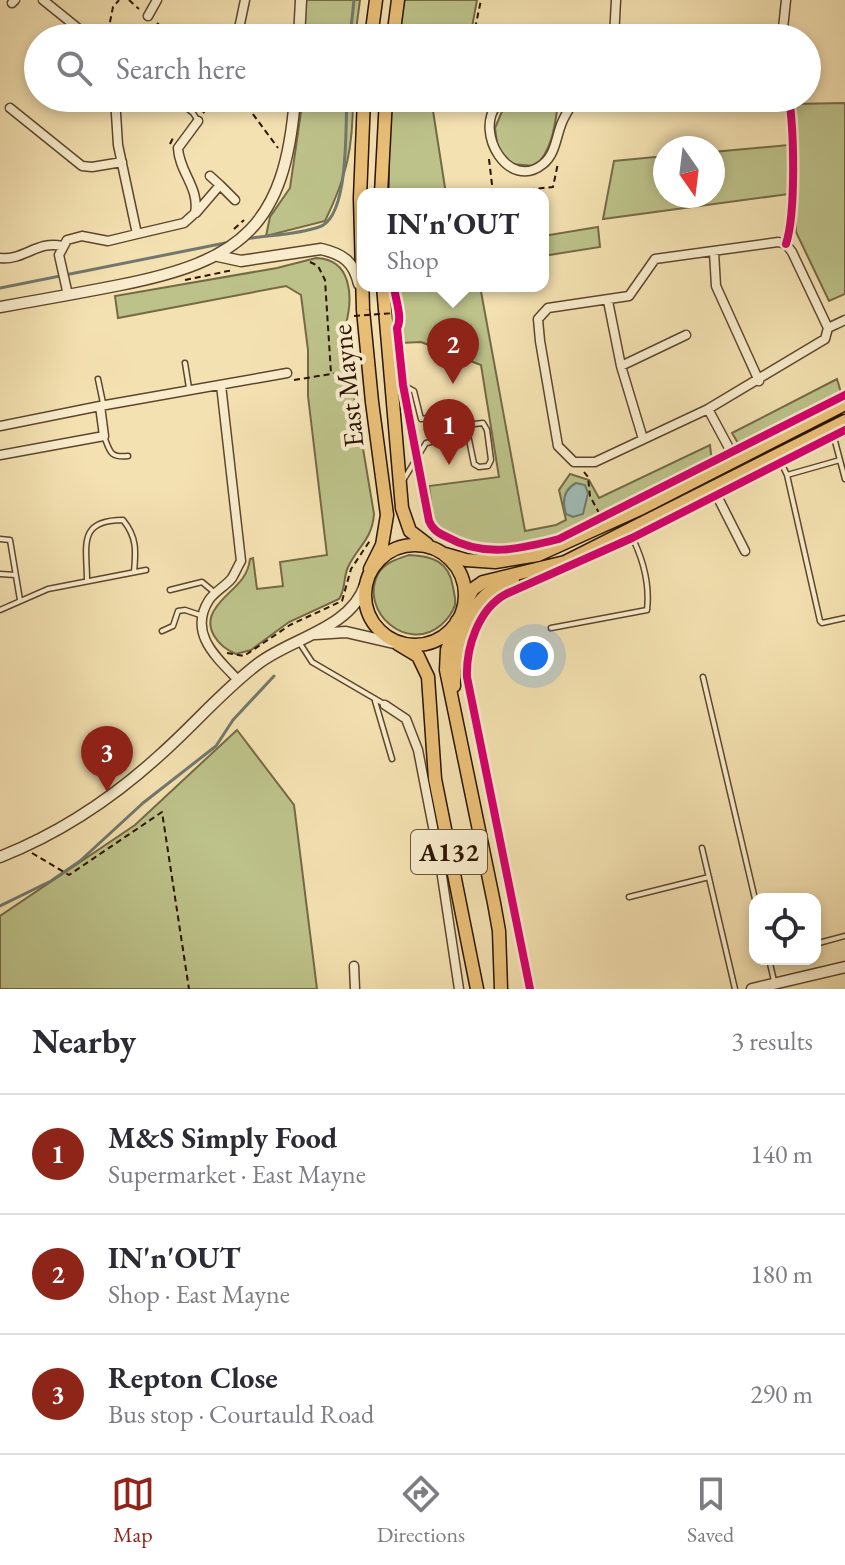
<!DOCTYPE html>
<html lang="en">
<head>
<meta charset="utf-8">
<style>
	body { margin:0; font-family:"EB Garamond",serif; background:#f7f7f7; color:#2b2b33 }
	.controls { position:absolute; right:24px; bottom:24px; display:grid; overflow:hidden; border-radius:16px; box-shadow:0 4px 12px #0003 }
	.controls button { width:72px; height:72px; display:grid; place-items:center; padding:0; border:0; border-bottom:2px solid #e1e1e2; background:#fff; color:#2b2b33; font:40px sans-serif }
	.compass { position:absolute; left:653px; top:136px; width:72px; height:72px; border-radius:50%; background:#fff; box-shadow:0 4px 12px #0003; rotate:166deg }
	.you { position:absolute; left:534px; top:656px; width:28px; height:28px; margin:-20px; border:6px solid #fff; border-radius:50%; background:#1a73e8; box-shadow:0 0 0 12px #1a73e833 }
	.badge { display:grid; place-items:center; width:52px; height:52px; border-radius:50%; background:#8f2418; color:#fff; font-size:26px; font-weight:700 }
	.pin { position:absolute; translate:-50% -66px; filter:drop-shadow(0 2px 4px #0008) }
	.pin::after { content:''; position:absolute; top:42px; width:28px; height:24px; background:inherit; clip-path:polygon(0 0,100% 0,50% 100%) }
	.popup { position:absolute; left:357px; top:188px; width:192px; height:104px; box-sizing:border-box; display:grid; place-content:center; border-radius:16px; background:#fff; filter:drop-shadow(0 2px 6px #0005); font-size:26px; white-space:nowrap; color:#7c7c81 }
	.popup b { font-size:30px; color:#2b2b33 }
	.popup::after { content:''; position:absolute; left:50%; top:100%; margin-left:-16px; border:16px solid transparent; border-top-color:#fff }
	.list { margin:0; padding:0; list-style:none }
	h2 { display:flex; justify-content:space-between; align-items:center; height:104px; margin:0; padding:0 32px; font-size:34px }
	h2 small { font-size:26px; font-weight:400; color:#7c7c81 }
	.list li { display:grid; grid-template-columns:52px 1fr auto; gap:24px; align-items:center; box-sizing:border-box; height:120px; padding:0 32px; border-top:2px solid #e1e1e2 }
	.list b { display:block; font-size:30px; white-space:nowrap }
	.list p { margin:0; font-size:26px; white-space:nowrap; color:#7c7c81 }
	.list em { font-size:26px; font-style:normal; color:#7c7c81 }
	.icon { flex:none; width:44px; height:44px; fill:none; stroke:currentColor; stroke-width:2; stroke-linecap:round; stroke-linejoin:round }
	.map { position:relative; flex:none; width:845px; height:989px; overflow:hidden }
	.search { position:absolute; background:#fff; box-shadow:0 4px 12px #0003; left:24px; right:24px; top:24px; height:88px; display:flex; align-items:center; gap:20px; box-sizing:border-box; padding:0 28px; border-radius:44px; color:#7c7c81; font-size:30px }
	.sheet { height:464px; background:#fff }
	nav { display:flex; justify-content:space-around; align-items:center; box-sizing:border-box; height:112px; border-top:2px solid #e1e1e2; background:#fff; font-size:22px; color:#7c7c81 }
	nav a { display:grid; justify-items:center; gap:4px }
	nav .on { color:#8f2418 }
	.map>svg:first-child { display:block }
	.green { fill:#bdc28a; stroke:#746a45; stroke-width:2 }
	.water { fill:#a0bbb6; stroke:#72786d; stroke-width:2 }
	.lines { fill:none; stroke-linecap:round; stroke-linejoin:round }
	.stream { stroke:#72786d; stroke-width:3 }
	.service-casing { stroke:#5e462c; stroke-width:7 }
	.minor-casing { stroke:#5e462c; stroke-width:11 }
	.tertiary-casing { stroke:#5e462c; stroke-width:13 }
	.primary-casing { stroke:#2c1300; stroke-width:15 }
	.path { stroke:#2c1300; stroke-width:2; stroke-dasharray:6 4; stroke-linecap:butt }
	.service { stroke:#f8eccc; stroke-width:4 }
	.minor { stroke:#f8eccc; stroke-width:8 }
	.tertiary { stroke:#f8eccc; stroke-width:10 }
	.primary { stroke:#eac078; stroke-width:12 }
	.path-bridge { stroke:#2c1300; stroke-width:2; stroke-dasharray:6 4; stroke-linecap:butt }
	.cycleway-casing { stroke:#f8eccc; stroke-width:13 }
	.cycleway { stroke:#d6006c; stroke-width:8 }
	.labels { text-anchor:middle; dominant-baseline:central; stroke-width:8; stroke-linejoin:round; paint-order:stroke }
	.shield { fill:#f8eccc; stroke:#69543d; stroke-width:2 }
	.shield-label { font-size:26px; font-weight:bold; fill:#2c1300 }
	.street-label { font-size:28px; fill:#2c1300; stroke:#f8eccc }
</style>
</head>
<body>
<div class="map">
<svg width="845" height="989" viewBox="0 0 845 989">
	<rect width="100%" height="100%" fill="#f4e1b1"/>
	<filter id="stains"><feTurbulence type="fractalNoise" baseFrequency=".0025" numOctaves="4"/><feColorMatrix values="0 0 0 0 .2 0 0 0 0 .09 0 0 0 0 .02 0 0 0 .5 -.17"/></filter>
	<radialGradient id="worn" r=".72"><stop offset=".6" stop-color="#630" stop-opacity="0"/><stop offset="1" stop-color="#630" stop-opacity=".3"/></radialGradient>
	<path class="green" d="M301,0H360L355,38H299Z
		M403,0H477L470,38H398Z
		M303,98H353C353,148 347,176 325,221L266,236L270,217L290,188Z
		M392,98H431L446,194H389V144Z
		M656,98V100L598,105V99Z
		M845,103V294L829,301L796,232L793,104Z
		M558,104C555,125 552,151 535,166L512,164L498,151L495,128L503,109Z
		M788,145L789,194L603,219L614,161L665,156V196H713V152Z
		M598,227L600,247L543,256V236Z
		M316,258C352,259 353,297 346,324L353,325L355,365L351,377L374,514C372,540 358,546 348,567C343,578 346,589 339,599L289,622L251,650L236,654C219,647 202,628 215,609C227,590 247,584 250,559L253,558L257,589L283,586L280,562L327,555L308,396V350L301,295L286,286L118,318L115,296L277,268Z
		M390,286H480L525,531L556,525L566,520L559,490L570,474L589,480L599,498L710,445L712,463L717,464L640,502L585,523L556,542L519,552L486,554L453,545L435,535L429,486L499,477L481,365L421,342L401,343C399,331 404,326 403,316C402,309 398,303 397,296H390Z
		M837,379L842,396L832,401L833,405L742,450L732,433Z
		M409,555C432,556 449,561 453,587C454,593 456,599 455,605C452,614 448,619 441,625C407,654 359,611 378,574C384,563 397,559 409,555Z
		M237,730L294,805L317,989H0V916L135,825Z"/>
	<path class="water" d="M576,483L585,485L588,493L583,514L573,517L566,514C562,501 563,490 576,483Z"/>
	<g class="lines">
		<path class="stream" d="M350,38L354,0
			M245,239C269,235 296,235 319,227C350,217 345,126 347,98
			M0,288L230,242
			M0,906L51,881L80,861L143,803L216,746L233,720L274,676"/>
		<g class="service-casing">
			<path id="service" d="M179,102L193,113L198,121
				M185,363L189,388
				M395,373L403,385L414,391L421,419L464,413L468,435L426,443L404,479
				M98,379L103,403
				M466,425L483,423L487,430L491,460L488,466L479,467L474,464L468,435
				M832,430L845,479
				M104,436C110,452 110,458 128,456
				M778,456L787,475L820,621L822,623L845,618
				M787,475L840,460
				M0,539L10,540L20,600
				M0,574L15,575
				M87,581C87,546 77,520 123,520C137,537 136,551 134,572
				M170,590L202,582L214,592
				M0,610L48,589L146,570
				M551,628L647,610C650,584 642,556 630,533
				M162,631L173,626L178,611L185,610L200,615
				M299,642L312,662L384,704
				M703,677L755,899
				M375,701L392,759
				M702,848L735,989
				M629,897L709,877
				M815,944L845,936
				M769,959L774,981"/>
		</g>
		<g class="minor-casing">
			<path id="minor" d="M43,0L79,29L101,38
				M12,3L15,0
				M148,16L157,0
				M237,38L245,0
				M614,38L616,0
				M782,38L786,0
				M497,105C474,132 509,192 543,164C555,155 556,138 561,125C564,116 571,107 575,98
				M497,105L563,98
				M10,108L82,166L92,167L122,162
				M210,176L220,185
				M196,213L220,185L235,200
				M137,234L184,223L195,213C200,188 179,172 178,148L198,121
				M778,242L786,244L792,252L828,328L825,339L708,409L595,462H574L558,446L540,341L538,319L548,308L629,296L655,259Z
				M714,252L716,286L759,381
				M0,258C23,261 38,240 62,246
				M68,295L59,255L67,240L82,236L108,241L137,234L118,145L115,98
				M608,301L621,366L643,439
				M828,328L845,320
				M621,366L686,335
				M221,385L241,561C238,566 235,573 232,578C226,586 215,591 209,600C188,633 216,657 238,680
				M708,409L736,461
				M0,426L100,406
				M0,455L104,436L100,406L287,373
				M713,488L745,551
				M385,705L406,719L418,750L440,863L459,989
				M354,966L355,989"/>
		</g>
		<g class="tertiary-casing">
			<path id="tertiary" d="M299,38L301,0
				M218,256L241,261L321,249C343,254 354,262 359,284
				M0,307C40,300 80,293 120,285C242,261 285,226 295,98
				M315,634L346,632L398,644
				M0,857C58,834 114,797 160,755C194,725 223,690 259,663C292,638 351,628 365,585
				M752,989L845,967"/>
		</g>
		<g class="primary-casing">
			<path id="primary" d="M371,38L376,0
				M393,38L398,0
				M364,98L360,198L363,310L372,402L387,515L382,545L370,569
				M381,194L386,98
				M383,286L402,508L410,531L427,544
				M365 595a50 50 0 1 1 100 0a50 50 0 1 1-100 0Z
				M445,554L466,560L495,562L538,555L642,508L845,404
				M464,605L473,589L483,582L565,562L845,421
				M457,621L447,650L446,670L494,903L499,931L501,989
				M398,644L418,656L428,677L435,779L477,989
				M454,686C453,658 465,616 485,596C493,588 504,584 513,580"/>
		</g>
		<path class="path" d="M129,0L139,9
			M157,23L174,38
			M108,32L113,7L119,0
			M473,38L481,0
			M241,98L278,148
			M726,98V101L789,100
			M581,108L596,100L597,108L658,102V98
			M203,113L217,98
			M170,144L174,136
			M489,159L493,193L553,187L558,163
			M234,229L244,220
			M310,262L318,266L325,280L331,373
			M185,280L233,270
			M356,370C350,388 357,413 364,430
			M294,380L356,370L357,367
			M584,472L588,477L590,496L599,513
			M227,653L244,656L290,625L342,601L351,569L371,539
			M32,853L69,875L162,812L189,989"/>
		<use href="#service" class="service"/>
		<use href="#minor" class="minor"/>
		<use href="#tertiary" class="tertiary"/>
		<use href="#primary" class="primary"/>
		<path class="path-bridge" d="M354,316L395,313"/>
		<g class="cycleway-casing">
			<path id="cycleway" d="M786,244C796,213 794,131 789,98
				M394,286C395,299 403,318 397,328L403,385L429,521C433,530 438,533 447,537C484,558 520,549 559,539L845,395
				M530,989L467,677C466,648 478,609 506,594L632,538L845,430"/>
		</g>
		<use href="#cycleway" class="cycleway"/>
	</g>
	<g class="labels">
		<rect class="shield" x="411" y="830" width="76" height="44" rx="6"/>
		<g class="shield-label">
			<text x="449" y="852">A132</text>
		</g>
		<g class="street-label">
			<text transform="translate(347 386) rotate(-96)">East Mayne</text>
		</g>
	</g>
	<rect width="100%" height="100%" filter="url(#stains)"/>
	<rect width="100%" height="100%" fill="url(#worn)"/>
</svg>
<div class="controls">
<button><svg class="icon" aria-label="locate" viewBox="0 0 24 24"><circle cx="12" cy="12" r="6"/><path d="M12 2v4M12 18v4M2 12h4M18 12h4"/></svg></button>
</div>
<svg class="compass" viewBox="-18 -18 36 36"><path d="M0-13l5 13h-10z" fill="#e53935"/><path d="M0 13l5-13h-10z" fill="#7c7c81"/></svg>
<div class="you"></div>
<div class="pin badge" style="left:449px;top:465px">1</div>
<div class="pin badge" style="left:453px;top:384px">2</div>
<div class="popup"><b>IN'n'OUT</b>Shop</div>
<div class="pin badge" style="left:107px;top:792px">3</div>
<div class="search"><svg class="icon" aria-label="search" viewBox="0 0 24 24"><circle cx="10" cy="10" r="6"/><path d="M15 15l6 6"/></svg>Search here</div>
</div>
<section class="sheet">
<h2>Nearby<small>3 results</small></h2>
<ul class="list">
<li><span class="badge">1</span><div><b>M&amp;S Simply Food</b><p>Supermarket · East Mayne</p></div><em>140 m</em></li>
<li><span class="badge">2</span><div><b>IN'n'OUT</b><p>Shop · East Mayne</p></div><em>180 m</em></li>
<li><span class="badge">3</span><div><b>Repton Close</b><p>Bus stop · Courtauld Road</p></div><em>290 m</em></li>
</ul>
</section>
<nav>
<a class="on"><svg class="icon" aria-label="map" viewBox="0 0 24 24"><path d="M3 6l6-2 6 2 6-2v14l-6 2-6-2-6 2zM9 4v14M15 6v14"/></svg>Map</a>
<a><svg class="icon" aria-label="directions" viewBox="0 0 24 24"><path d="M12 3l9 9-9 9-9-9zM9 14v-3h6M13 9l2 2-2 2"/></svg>Directions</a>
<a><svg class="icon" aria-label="saved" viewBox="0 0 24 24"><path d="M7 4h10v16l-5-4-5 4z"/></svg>Saved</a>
</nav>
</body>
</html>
